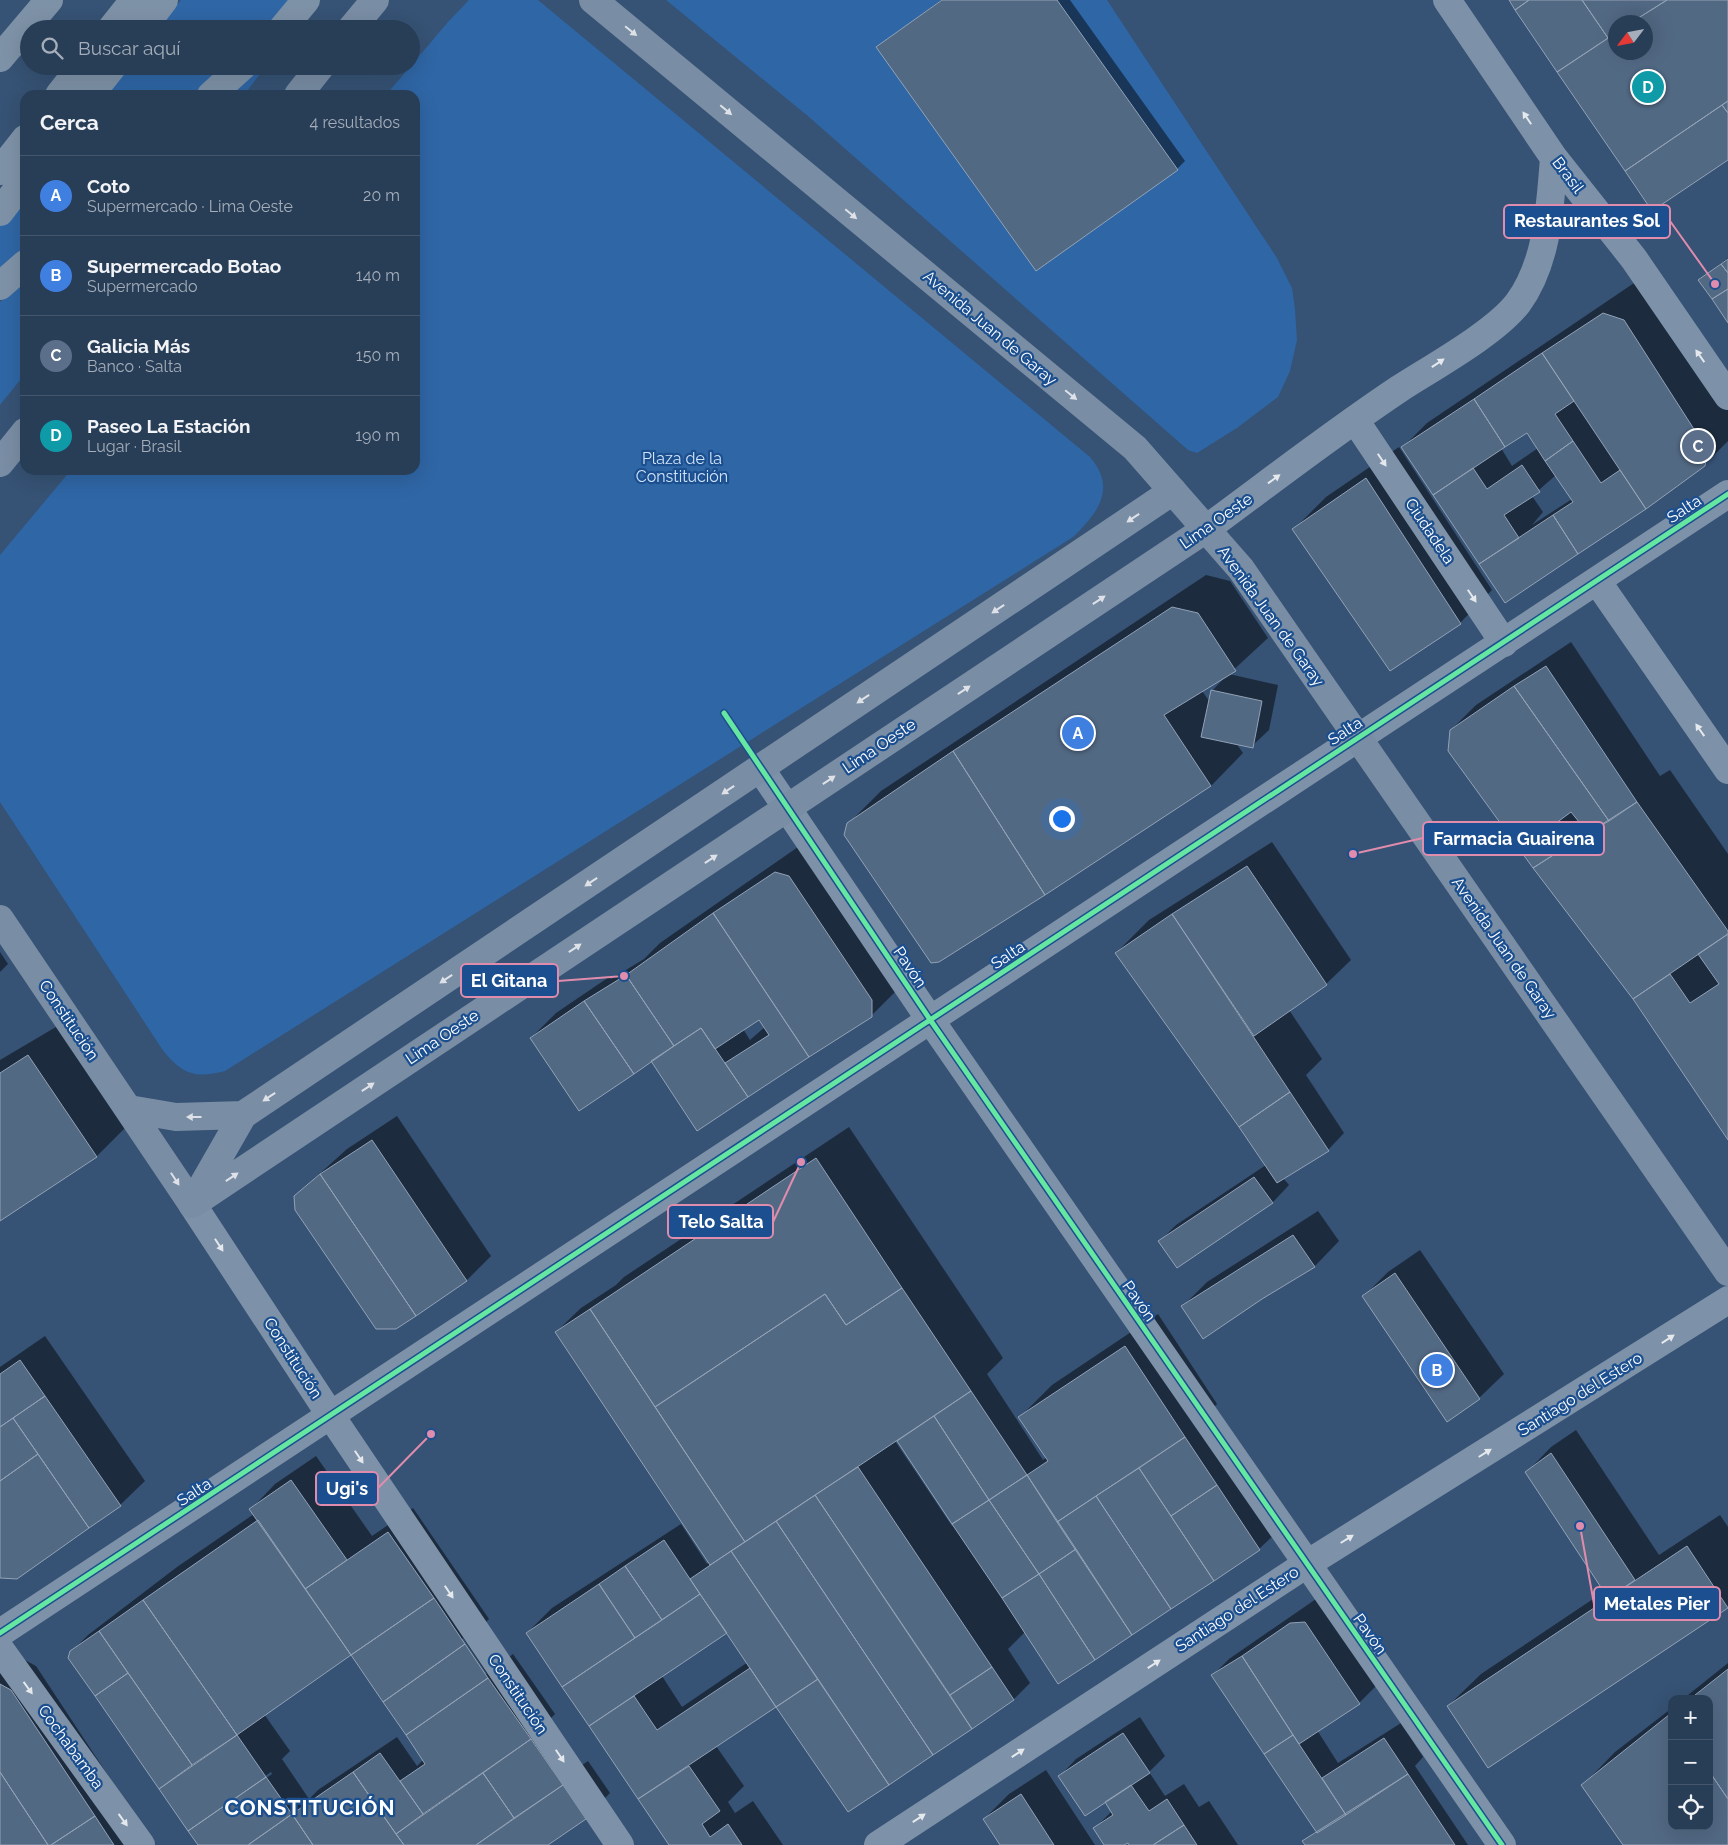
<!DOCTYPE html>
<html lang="es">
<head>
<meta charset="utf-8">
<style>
	body { margin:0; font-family:Raleway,sans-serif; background:#344961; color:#f1f3f6 }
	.controls { position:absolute; right:15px; bottom:15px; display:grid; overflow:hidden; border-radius:10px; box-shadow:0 5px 20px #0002 }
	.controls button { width:45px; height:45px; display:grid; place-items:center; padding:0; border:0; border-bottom:1px solid #44576d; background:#283e57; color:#f1f3f6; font:25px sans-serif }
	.compass { position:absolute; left:1608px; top:15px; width:45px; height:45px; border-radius:50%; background:#283e57; box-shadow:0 5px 20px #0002; rotate:238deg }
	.you { position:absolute; left:1061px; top:818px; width:18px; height:18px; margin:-12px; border:4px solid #fff; border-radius:50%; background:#1a73e8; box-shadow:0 0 0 8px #1a73e833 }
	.badge { display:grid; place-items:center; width:32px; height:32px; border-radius:50%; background:#b9c2ce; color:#fff; font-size:16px; font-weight:700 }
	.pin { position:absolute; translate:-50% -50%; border:2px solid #fff; box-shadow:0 1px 5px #0006 }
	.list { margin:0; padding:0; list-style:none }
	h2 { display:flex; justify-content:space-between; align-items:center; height:65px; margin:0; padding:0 20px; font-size:21px }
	h2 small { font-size:16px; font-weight:400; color:#a5aeba }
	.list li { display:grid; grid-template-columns:32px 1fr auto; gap:15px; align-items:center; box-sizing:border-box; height:80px; padding:0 20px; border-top:1px solid #44576d }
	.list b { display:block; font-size:19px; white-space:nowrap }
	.list p { margin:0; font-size:16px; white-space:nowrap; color:#a5aeba }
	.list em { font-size:16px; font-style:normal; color:#a5aeba }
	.icon { flex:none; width:28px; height:28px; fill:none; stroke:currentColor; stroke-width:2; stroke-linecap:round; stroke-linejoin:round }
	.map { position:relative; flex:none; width:1728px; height:1845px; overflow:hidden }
	.search { position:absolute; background:#283e57; box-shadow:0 5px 20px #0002; left:20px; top:20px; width:400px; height:55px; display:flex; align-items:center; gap:12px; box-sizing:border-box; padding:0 18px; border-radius:28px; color:#a5aeba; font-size:19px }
	.panel { position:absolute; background:#283e57; box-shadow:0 5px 20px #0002; left:20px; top:90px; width:400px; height:385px; border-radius:15px }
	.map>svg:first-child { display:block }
	.green { fill:#2f66a5 }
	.shadow { fill:#0007; fill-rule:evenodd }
	.building { fill:#526984; stroke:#92a2b6 }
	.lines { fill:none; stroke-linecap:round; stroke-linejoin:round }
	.minor { stroke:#7d92a8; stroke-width:28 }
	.tertiary { stroke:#7d92a8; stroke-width:28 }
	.secondary { stroke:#798da4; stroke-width:28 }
	.motorway { stroke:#7e92a7; stroke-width:28 }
	.cycleway-casing { stroke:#1b4f8f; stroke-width:8 }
	.cycleway { stroke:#66e7a1; stroke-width:5 }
	.oneway { fill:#dee2e8 }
	.oneway2 { fill:#e5e9ee }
	.labels { text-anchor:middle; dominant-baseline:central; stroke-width:4.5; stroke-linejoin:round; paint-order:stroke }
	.street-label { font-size:16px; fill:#fff; stroke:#1b4f8f }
	.park-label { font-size:16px; fill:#cfe3fa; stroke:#1b4f8f }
	.district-label { font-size:21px; font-weight:bold; letter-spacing:1px; fill:#fff; stroke:#1b4f8f }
	.leader { fill:none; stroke:#e08cad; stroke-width:2 }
	.callout-dot { fill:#e08cad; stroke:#1b4f8f; stroke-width:2 }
	.callout { fill:#1b4f8f; stroke:#e08cad; stroke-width:2 }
	.callout-label { font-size:18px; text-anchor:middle; font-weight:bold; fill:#fff }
</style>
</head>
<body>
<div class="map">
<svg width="1728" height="1845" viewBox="0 0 1728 1845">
	<rect width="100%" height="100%" fill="#365274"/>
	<path class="green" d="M181,0H294L267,29H157Z
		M469,0H538L1090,457C1117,488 1098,513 1073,537L225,1071C196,1079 181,1074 162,1049L0,802V555L71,470H415V95H386L448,22Z
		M666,0H1107L1277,258L1292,288L1295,309L1297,340L1290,371L1278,397L1237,428L1197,453L1188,450L809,117Z
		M127,66H232L200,95H103Z
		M263,66H266L244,95H231Z
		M25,191V248L0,269V223Z
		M25,279V374L0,405V302Z"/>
	<path class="shadow" d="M941,0H1070L1185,161L1177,169L878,47Z
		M1511,0H1728V158L1653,209ZM1616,22H1646V52H1616Z
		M1728,258V321L1700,280Z
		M1637,281L1728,399V441L1704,465L1506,602L1403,447L1427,423ZM1527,431L1538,448L1512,466L1501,448ZM1556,475L1572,499L1532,525L1543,512L1532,496Z
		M1399,447L1492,590L1460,623L1294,529L1326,497Z
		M1206,575L1230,581L1268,638L1229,674L1278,685L1269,730L1252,746L1236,743L1243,753L1211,786L848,824L881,791ZM1225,677L1212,691L1210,702L1202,691Z
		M1571,642L1660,776L1670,770L1728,854V1137L1634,998L1534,867L1451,730L1476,705Z
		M808,840L904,983L871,1016L747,1096L651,1060L531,1038L556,1013L609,977L611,979L644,959L660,943ZM759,1019L765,1027L750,1040L743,1029Z
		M1272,842L1351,960L1326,984L1289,1010L1322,1059L1306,1075L1344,1133L1328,1150L1283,1178L1289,1185L1273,1202L1177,1266L1160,1241L1176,1225L1266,1165L1116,953L1149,920Z
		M0,952L8,964L0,972Z
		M61,1024L129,1124L97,1156L0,1219V1060Z
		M397,1116L491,1256L467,1280L295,1196L347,1149Z
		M849,1127L1003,1358L987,1374L1043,1460L1047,1457L1020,1417L1052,1385L1158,1314L1217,1404L1201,1420L1276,1533L1259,1549L1213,1580L1025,1632L1008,1649L1030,1683L1014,1699L848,1811L777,1705L716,1746L744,1786L728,1802L735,1813L753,1801L783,1845H671L527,1633L552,1608L681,1524L707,1564L709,1562L556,1332L581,1308L616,1285L624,1277ZM901,1436L899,1441L954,1525L952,1526L895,1441ZM727,1631L748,1662L682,1707L662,1676Z
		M1318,1211L1339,1241L1315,1266L1261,1298L1183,1306L1207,1282Z
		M1420,1250L1504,1374L1479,1398L1364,1296L1388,1272Z
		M45,1336L145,1481L120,1505L17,1577L0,1576V1367Z
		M1576,1430L1659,1555L1720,1515L1728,1527V1606L1488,1766L1448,1706L1481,1674L1605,1591L1527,1472L1551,1447Z
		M316,1456L372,1536L413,1508L489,1619L481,1627L504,1661L513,1654L555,1714L547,1722L578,1768L588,1761L610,1793L585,1818L546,1845H199L70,1657L71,1652L88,1635L177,1567L254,1514L251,1509L275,1484ZM463,1638L487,1674H484L461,1640ZM351,1654L424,1759L417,1766L397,1737L318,1790L309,1799L282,1759L290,1751L264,1714ZM536,1735L537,1737L511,1755V1752ZM271,1772L272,1774L206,1820V1817Z
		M1316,1599L1384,1678L1359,1703L1317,1730L1338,1763L1401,1723L1423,1757L1415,1766L1468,1845H1306L1304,1842L1317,1830L1213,1675L1229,1659Z
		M17,1656L36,1666L154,1845H0V1657Z
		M1728,1663V1845H1624L1583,1785L1615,1752L1672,1708V1826H1709V1699H1683Z
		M1140,1717L1165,1756L1149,1772L1165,1796L1184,1784L1199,1807L1209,1801L1238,1845H1131L1128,1841L1122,1845H1105L1095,1828L1112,1811L1105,1800L1060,1776L1076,1759Z
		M1046,1770L1095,1845H1001L984,1819L1009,1794Z"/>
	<path class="building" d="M942,0H1057L1178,170L1036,271L876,47Z
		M1509,0H1529L1515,10Z
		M1529,0H1582L1608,38L1557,72L1515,10Z
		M1582,0H1667L1632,22H1616V33L1608,38Z
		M1667,0H1728V101L1625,171L1557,72L1616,33V52H1646V22H1632Z
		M1728,101V113L1722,105Z
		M1722,105L1728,113V160L1652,211L1625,171Z
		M1728,259V273L1721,264Z
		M1721,264L1728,273V289L1712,299L1698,280Z
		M1728,289V323L1712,299Z
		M1603,313L1624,320L1708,451L1705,466L1646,509L1542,353Z
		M1542,353L1574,401L1555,414L1573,441L1545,461L1527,433L1505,447L1474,399Z
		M1474,399L1505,447L1433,495L1401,447Z
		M1573,441L1601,483L1620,470L1646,509L1578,554L1553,515L1573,502L1545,461Z
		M1522,465L1540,492L1504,515L1519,538L1479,564L1433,495L1473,468L1487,489Z
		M1366,478L1461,624L1390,671L1292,529Z
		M1553,515L1578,554L1505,603L1479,564Z
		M1172,607L1198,613L1236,671L1164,715L1211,786L1045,895L953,751Z
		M1546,666L1637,802L1609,821L1514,686Z
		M1514,686L1609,821L1588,833L1571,812L1552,826L1564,848L1533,868L1448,751L1450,730Z
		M1211,690L1262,701L1253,748L1201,737Z
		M953,751L1045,895L939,962L931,963L844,835L847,823Z
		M1637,802L1728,931V934L1633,999L1533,868Z
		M1247,866L1327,985L1254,1036L1172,914Z
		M775,872L789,876L872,1000V1017L809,1057L713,913Z
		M713,913L809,1057L748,1097L725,1063L769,1035L759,1020L715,1049L701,1028L674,1046L626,975Z
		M1172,914L1290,1092L1239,1127L1115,953Z
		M1728,934V1140L1633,999L1670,974L1690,1003L1719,984L1698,954Z
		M626,975L674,1046L634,1074L584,1001Z
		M584,1001L634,1074L579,1111L530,1038Z
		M701,1028L748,1097L697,1131L651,1061Z
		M28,1055L97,1157L0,1221V1073Z
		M1290,1092L1329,1151L1277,1183L1239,1127Z
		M372,1140L467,1281L416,1316L320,1174Z
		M816,1158L902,1288L846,1325L825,1294L655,1407L590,1309Z
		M320,1174L416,1316L396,1329H376L295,1210L294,1196Z
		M1254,1177L1273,1203L1177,1268L1158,1241Z
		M1293,1235L1315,1267L1262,1299L1203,1339L1181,1306Z
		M1395,1273L1480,1399L1447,1422L1362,1296Z
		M902,1288L971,1391L745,1542L655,1407L825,1294L846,1325Z
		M590,1309L745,1542L710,1565L555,1332Z
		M1125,1346L1185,1437L1057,1522L1027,1475L1048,1461L1018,1417Z
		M20,1360L45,1396L0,1427V1374Z
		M971,1391L1027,1475L989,1500L934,1416Z
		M45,1396L121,1506L89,1528L13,1418Z
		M934,1416L989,1500L952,1524L897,1441Z
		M13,1418L38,1454L0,1481V1427Z
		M1185,1437L1217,1485L1171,1516L1139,1468Z
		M1551,1453L1635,1580L1608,1598L1525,1472Z
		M38,1454L89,1528L17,1579L0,1578V1481Z
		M858,1467L992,1667L950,1695L815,1495Z
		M1139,1468L1214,1581L1171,1609L1096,1496Z
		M1027,1475L1076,1549L1039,1574L989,1500Z
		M291,1480L347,1560L305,1589L249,1509Z
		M1217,1485L1260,1550L1214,1581L1171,1516Z
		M815,1495L972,1729L933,1755L776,1521Z
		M1096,1496L1171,1609L1132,1635L1057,1522Z
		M989,1500L1039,1574L1002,1598L952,1524Z
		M258,1520L351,1655L237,1735L143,1600Z
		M776,1521L933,1755L889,1785L731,1551Z
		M388,1532L434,1598L351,1655L305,1589Z
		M664,1540L700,1594L662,1620L625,1566Z
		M1687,1546L1728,1608L1488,1768L1447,1706Z
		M1076,1549L1132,1635L1095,1660L1039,1574Z
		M731,1551L818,1679L776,1707L690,1579Z
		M625,1566L662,1620L635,1638L599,1584Z
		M1039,1574L1095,1660L1058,1684L1002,1598Z
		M599,1584L635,1638L562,1687L526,1633Z
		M700,1594L727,1633L589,1726L562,1687Z
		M434,1598L465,1644L383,1702L351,1655Z
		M143,1600L237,1735L192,1765L99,1631Z
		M1305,1622L1360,1704L1299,1744L1242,1656L1290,1623Z
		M99,1631L128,1673L95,1696L68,1658L70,1651Z
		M465,1644L488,1678L406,1735L383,1702Z
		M1242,1656L1293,1735L1264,1754L1211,1675Z
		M992,1667L1014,1700L972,1729L950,1695Z
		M750,1668L776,1707L638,1799L589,1726L634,1696L657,1730Z
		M1728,1669V1799L1709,1771V1699H1690Z
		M128,1673L192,1765L159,1789L95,1696Z
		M488,1678L531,1739L423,1814L400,1781L425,1764L406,1735Z
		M818,1679L889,1785L848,1812L776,1707Z
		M0,1684L11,1690L95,1816L51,1845H48L0,1772Z
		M1670,1714L1672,1826H1709V1771L1728,1799V1845H1623L1581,1785Z
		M1123,1733L1150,1773L1085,1816L1058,1776Z
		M237,1735L266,1777L188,1831L159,1789Z
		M1293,1735L1346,1815L1317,1833L1264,1754Z
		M1384,1738L1408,1774L1346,1815L1322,1778Z
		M531,1739L563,1785L514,1818L483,1773Z
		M380,1753L423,1814L396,1834L353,1772Z
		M689,1766L720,1811L702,1824L710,1837L728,1824L742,1845H669L638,1799Z
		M0,1772L48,1845H0Z
		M353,1772L396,1834L404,1845H313L292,1814Z
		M483,1773L514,1818L476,1845H404L396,1834Z
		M1408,1774L1455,1845H1305L1302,1841Z
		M266,1777L292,1814L248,1845H198L188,1831Z
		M563,1785L586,1819L548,1845H476Z
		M1131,1785L1149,1811L1167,1799L1184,1825L1153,1845H1129L1128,1843L1124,1845H1104L1093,1828L1113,1815L1105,1802Z
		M1021,1794L1054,1845H1000L983,1819Z
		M292,1814L313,1845H248Z
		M95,1816L114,1845H51Z
		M1184,1825L1197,1845H1153Z"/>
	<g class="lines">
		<path class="minor" d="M1355,420L1504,643
			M1597,581L1728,770
			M331,1416L620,1845
			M0,1649L141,1845
			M878,1845L1299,1569L1728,1300"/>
		<path class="tertiary" d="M1447,0L1554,158L1634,259L1728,396
			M1206,529C1270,482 1333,433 1399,389C1433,367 1495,333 1518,303C1548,262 1550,206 1554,158
			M760,768L931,1021L1502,1845
			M192,1204L331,1416
			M0,1633L1728,494"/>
		<path class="secondary" d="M593,0L1135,448L1241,569L1728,1272
			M351,29L375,0
			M298,95L321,66
			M0,463L25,432
			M0,919L192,1204
			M129,1109L176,1117L243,1115
			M197,1201L1206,529
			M192,1204L243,1115L1173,491"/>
		<path class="motorway" d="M111,29L134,0
			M142,29L164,0
			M282,29L306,0
			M0,58L49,0
			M59,95L82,66
			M90,95L113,66
			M211,95L243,66
			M0,171L25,139
			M0,212L25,179
			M0,286L25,264"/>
		<g class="cycleway-casing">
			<path id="cycleway" d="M724,713L931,1021L1502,1845
				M0,1633L1728,494"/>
		</g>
		<use href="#cycleway" class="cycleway"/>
	</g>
	<defs><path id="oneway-solid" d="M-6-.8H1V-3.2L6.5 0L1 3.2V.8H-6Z" transform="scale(1.25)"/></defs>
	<g class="oneway">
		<use href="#oneway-solid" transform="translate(631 31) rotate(39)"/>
		<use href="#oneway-solid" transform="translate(726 110) rotate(40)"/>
		<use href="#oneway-solid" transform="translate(851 214) rotate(40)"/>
		<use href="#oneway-solid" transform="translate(1071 395) rotate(39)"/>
		<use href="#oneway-solid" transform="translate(1133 518) rotate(146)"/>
		<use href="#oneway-solid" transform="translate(1099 600) rotate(-34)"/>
		<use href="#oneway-solid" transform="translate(998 609) rotate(146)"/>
		<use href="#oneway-solid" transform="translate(964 690) rotate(-34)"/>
		<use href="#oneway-solid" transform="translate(863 699) rotate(146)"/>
		<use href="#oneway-solid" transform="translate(829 780) rotate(-34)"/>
		<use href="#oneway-solid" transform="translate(728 790) rotate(146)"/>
		<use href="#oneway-solid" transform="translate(711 859) rotate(-34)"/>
		<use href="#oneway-solid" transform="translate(591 882) rotate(146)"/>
		<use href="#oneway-solid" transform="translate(575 948) rotate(-34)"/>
		<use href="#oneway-solid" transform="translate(446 979) rotate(146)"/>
		<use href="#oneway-solid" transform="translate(368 1087) rotate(-34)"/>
		<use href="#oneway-solid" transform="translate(269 1097) rotate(146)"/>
		<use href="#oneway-solid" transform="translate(194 1117) rotate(-180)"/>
		<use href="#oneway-solid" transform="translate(232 1177) rotate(-34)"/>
		<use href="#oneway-solid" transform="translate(175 1179) rotate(57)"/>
	</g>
	<g class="oneway2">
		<use href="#oneway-solid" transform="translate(1527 118) rotate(-124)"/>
		<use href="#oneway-solid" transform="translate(1700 356) rotate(-125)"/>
		<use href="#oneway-solid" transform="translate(1438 363) rotate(-34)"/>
		<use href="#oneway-solid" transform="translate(1382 460) rotate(56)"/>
		<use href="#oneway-solid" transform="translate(1274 479) rotate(-36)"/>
		<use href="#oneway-solid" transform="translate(1472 596) rotate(56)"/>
		<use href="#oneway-solid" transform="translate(1700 730) rotate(-125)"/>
		<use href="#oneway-solid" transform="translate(219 1245) rotate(57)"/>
		<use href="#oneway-solid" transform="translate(1668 1339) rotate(-33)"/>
		<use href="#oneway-solid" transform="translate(1485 1453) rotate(-32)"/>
		<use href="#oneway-solid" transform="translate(359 1457) rotate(56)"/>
		<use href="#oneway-solid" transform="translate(1347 1539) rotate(-32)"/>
		<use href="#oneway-solid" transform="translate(449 1592) rotate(56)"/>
		<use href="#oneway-solid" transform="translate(1154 1664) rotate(-33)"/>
		<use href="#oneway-solid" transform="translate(28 1688) rotate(54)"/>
		<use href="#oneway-solid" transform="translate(1018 1753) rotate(-33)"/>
		<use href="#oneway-solid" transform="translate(560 1756) rotate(56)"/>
		<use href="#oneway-solid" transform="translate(919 1818) rotate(-33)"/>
		<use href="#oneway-solid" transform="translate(123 1820) rotate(54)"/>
	</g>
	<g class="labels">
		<g class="street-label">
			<text transform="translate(1568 175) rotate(53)">Brasil</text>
			<text transform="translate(990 328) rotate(40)">Avenida Juan de Garay</text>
			<text transform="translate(1684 509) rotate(-33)">Salta</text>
			<text transform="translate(1216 521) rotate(-35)">Lima Oeste</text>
			<text transform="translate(1430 531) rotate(56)">Ciudadela</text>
			<text transform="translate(1271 616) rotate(54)">Avenida Juan de Garay</text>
			<text transform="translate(1345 731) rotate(-33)">Salta</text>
			<text transform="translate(879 746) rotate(-34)">Lima Oeste</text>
			<text transform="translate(1504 948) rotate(55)">Avenida Juan de Garay</text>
			<text transform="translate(1008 955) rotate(-34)">Salta</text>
			<text transform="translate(910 967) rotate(56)">Pavón</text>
			<text transform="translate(69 1020) rotate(56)">Constitución</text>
			<text transform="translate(442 1037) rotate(-34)">Lima Oeste</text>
			<text transform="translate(1139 1301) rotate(55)">Pavón</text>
			<text transform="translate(293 1358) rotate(57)">Constitución</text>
			<text transform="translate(1580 1394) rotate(-32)">Santiago del Estero</text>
			<text transform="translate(194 1492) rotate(-33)">Salta</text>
			<text transform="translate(1237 1609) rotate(-33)">Santiago del Estero</text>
			<text transform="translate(1370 1634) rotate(55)">Pavón</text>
			<text transform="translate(518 1694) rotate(56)">Constitución</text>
			<text transform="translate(71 1747) rotate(54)">Cochabamba</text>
		</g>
		<g class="park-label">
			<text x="682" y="458">Plaza de la<tspan x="682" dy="18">Constitución</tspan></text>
		</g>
		<g class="district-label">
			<text x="310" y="1807">CONSTITUCIÓN</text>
		</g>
	</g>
	<path class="leader" d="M1715 284L1670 221M1353 854L1423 838M624 976L558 981M801 1162L773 1222M431 1434L378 1488M1580 1526L1594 1604"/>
	<g class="callout-dot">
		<circle cx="1715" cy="284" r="5"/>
		<circle cx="1353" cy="854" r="5"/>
		<circle cx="624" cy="976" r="5"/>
		<circle cx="801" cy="1162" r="5"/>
		<circle cx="431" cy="1434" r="5"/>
		<circle cx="1580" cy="1526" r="5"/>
	</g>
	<g class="callout">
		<rect x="1504" y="205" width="166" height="33" rx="5"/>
		<rect x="1423" y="822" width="181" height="33" rx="5"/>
		<rect x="461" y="964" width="97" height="33" rx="5"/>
		<rect x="668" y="1205" width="105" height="33" rx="5"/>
		<rect x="316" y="1472" width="62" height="33" rx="5"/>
		<rect x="1594" y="1587" width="126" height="33" rx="5"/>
	</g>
	<g class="callout-label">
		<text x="1587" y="227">Restaurantes Sol</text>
		<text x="1514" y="845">Farmacia Guairena</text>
		<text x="509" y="987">El Gitana</text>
		<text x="721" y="1228">Telo Salta</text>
		<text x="347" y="1495">Ugi's</text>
		<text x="1657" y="1610">Metales Pier</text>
	</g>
</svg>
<div class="controls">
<button>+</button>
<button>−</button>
<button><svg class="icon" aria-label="locate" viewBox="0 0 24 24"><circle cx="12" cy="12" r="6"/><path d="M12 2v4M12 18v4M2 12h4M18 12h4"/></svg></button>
</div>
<svg class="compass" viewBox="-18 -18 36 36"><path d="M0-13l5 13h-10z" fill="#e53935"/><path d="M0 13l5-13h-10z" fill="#a5aeba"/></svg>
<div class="you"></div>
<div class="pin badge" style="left:1078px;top:733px;background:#3f7fe0">A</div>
<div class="pin badge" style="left:1437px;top:1370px;background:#3f7fe0">B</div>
<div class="pin badge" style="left:1698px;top:446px;background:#5c6f8a">C</div>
<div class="pin badge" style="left:1648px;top:87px;background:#0f9aa8">D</div>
<div class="search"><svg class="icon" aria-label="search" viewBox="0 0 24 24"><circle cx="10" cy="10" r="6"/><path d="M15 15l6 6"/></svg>Buscar aquí</div>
<section class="panel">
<h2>Cerca<small>4 resultados</small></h2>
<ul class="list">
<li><span class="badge" style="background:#3f7fe0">A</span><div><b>Coto</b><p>Supermercado · Lima Oeste</p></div><em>20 m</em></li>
<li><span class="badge" style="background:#3f7fe0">B</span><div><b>Supermercado Botao</b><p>Supermercado</p></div><em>140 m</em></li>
<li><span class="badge" style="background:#5c6f8a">C</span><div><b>Galicia Más</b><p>Banco · Salta</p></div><em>150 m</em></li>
<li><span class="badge" style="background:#0f9aa8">D</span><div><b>Paseo La Estación</b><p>Lugar · Brasil</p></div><em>190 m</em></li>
</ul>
</section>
</div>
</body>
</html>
